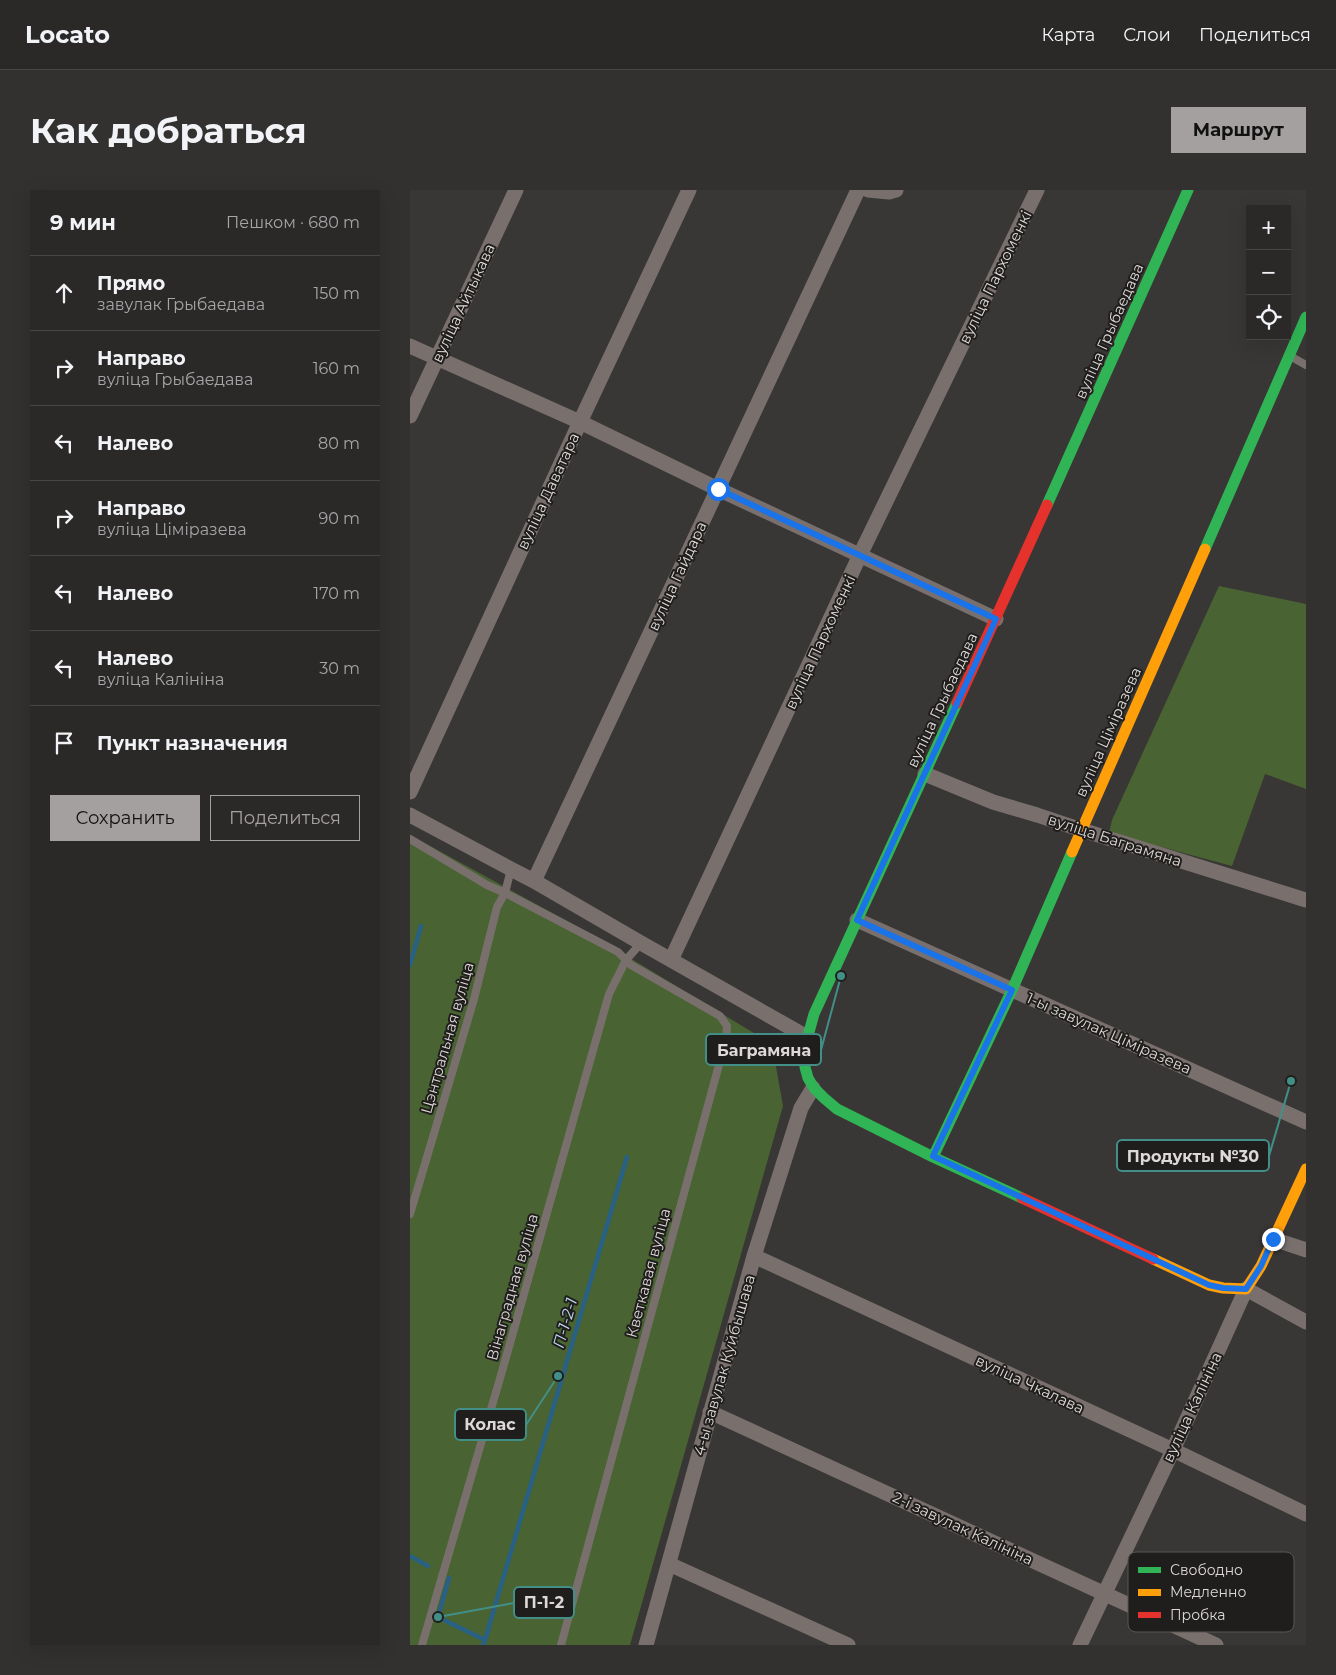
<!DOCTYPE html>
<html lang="ru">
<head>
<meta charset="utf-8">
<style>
	body { margin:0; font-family:Montserrat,sans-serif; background:#333130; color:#f1f3f6 }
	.controls { position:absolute; right:15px; top:15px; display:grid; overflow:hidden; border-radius:0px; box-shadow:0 5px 20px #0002 }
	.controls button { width:45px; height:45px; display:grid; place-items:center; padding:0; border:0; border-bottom:1px solid #474545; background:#2b2928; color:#f1f3f6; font:25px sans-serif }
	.stop { position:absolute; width:15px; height:15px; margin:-11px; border:4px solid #1a73e8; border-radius:50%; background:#fff }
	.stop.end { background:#1a73e8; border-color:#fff; box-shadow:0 1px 5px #0008 }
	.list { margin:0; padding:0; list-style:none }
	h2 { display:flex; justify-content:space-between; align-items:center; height:65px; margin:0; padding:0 20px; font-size:21px }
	h2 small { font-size:16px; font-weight:400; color:#a6a6a8 }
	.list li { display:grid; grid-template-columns:32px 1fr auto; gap:15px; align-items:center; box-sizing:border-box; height:75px; padding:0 20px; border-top:1px solid #474545 }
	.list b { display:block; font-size:19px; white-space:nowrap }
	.list p { margin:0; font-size:16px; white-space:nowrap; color:#a6a6a8 }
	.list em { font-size:16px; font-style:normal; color:#a6a6a8 }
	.actions { display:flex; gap:10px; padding:15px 20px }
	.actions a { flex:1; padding:11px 0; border:1px solid #a4a09f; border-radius:0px; text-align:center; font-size:18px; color:#a4a09f }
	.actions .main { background:#a4a09f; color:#111 }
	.icon { flex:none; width:28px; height:28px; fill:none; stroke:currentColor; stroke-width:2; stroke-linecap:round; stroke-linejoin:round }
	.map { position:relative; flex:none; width:896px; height:1455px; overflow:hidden; border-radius:0px }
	header { display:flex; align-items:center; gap:30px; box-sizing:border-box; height:70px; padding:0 25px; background:#2b2928; border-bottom:1px solid #474545 }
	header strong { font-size:24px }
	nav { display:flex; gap:28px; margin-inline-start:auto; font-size:18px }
	.intro { display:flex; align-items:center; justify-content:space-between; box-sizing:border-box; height:120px; padding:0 30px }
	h1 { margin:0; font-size:35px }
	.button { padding:12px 22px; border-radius:0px; background:#a4a09f; color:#111; font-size:18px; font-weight:700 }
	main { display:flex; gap:30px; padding:0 30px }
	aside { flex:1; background:#2b2928; border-radius:0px; box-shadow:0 5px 20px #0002 }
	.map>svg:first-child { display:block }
	.green { fill:#496332 }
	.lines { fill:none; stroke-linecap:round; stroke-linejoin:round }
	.stream { stroke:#296185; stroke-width:4.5 }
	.lane { stroke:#79706e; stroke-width:8 }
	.street { stroke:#79706e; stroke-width:15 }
	.fast { stroke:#30b455; stroke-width:11 }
	.slow { stroke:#ff9f0a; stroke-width:11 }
	.jam { stroke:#e5322d; stroke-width:11 }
	.route { stroke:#1a73e8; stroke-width:6 }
	.labels { text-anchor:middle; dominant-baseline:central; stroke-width:4; stroke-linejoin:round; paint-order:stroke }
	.street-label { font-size:15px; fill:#ddd9d8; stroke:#201e1c }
	.water-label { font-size:16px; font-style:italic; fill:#bbdbf4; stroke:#201e1c }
	.key { fill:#201e1c; stroke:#595654; stroke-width:1 }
	.key-label { font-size:14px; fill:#ddd9d8 }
	.leader { fill:none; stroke:#428f88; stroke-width:2 }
	.callout-dot { fill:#428f88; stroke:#201e1c; stroke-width:2 }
	.callout { fill:#201e1c; stroke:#428f88; stroke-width:2 }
	.callout-label { font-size:16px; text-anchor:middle; font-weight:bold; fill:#ddd9d8 }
</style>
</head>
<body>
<header>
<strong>Locato</strong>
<nav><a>Карта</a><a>Слои</a><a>Поделиться</a></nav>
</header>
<div class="intro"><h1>Как добраться</h1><a class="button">Маршрут</a></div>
<main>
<aside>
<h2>9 мин<small>Пешком · 680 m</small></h2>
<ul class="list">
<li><svg class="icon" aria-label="ahead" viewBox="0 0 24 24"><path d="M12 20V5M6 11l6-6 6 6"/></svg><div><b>Прямо</b><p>завулак Грыбаедава</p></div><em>150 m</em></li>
<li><svg class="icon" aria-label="right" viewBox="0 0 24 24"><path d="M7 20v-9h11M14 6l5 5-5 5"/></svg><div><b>Направо</b><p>вуліца Грыбаедава</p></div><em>160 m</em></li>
<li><svg class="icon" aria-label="left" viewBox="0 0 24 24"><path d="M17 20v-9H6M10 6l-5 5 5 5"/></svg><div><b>Налево</b></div><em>80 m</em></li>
<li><svg class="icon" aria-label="right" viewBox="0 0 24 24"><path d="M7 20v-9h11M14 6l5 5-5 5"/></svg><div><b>Направо</b><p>вуліца Ціміразева</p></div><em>90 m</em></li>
<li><svg class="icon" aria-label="left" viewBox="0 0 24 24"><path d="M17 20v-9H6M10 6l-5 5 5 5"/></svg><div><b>Налево</b></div><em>170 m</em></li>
<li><svg class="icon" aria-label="left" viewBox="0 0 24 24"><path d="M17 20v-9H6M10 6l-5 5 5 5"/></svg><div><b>Налево</b><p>вуліца Калініна</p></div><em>30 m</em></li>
<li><svg class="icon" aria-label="arrive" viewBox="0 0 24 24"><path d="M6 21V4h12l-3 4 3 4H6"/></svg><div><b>Пункт назначения</b></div></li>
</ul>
<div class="actions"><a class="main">Сохранить</a><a>Поделиться</a></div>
</aside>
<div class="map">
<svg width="896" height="1455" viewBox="0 0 896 1455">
	<rect width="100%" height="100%" fill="#393735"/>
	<path class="green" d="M809,396L896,414V599L855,584L822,676L699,643L702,630Z
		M0,645L177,742L362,854L373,916L220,1455H0Z"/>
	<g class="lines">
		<path class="stream" d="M0,775L11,736
			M0,1366L18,1376
			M39,1388L28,1427L75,1450L73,1455
			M75,1450L217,967"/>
		<path class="lane" d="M880,166L896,175
			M0,649L77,695L95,703L208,762L221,775L310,826L317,836L316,849L151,1455
			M0,1024L64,809L87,717L95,703L101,679
			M12,1455L91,1185L199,804L216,770L231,753"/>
		<path class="street" d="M458,0L479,2L486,0
			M0,156L170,232L308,299L586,429
			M0,226L106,0
			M515,584L583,612L627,625L672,640L896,710
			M0,602L170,232L279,0
			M0,625L101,679L124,691L231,753L397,847
			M124,691L448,0
			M447,730L896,932
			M261,770L450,365L627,0
			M863,1049L896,1060
			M344,1066L763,1260L896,1324
			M300,1222L806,1455
			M259,1374L438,1455
			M236,1455L344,1066L391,918L403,898
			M670,1455L763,1260L836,1099L896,1132"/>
		<path class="fast" d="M637,315L778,0
			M795,359L896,127
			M547,513L404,824L396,853L395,877L398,888L404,898L414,908L427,919L523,967L612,1008
			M523,967L602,800L662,662"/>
		<path class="slow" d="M662,662L795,359
			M743,1069L799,1095L813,1098L836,1099L851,1076L896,979"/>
		<path class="jam" d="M547,513L637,315
			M612,1008L743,1069"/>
	</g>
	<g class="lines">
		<path class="route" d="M308,299L586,429L447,730L602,800L523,966L799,1095L813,1098L836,1099L851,1076L863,1049"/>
	</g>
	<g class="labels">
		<g class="street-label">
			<text transform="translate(585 87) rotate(-64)">вуліца Пархоменкі</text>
			<text transform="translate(53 113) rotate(-65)">вуліца Айтыкава</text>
			<text transform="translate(699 141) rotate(-66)">вуліца Грыбаедава</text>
			<text transform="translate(138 301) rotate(-65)">вуліца Даватара</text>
			<text transform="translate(267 386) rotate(-65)">вуліца Гайдара</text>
			<text transform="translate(410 452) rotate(-65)">вуліца Пархоменкі</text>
			<text transform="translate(532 510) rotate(-65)">вуліца Грыбаедава</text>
			<text transform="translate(698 542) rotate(-66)">вуліца Ціміразева</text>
			<text transform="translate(705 650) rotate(18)">вуліца Баграмяна</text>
			<text transform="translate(699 843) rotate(24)">1-ы завулак Ціміразева</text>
			<text transform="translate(37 848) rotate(-74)">Цэнтральная вуліца</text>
			<text transform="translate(238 1083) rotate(-75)">Кветкавая вуліца</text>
			<text transform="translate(102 1097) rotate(-74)">Вінаградная вуліца</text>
			<text transform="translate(314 1175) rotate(-74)">4-ы завулак Куйбышава</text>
			<text transform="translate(620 1194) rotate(25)">вуліца Чкалава</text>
			<text transform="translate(782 1217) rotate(-65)">вуліца Калініна</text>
			<text transform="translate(553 1338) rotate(25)">2-і завулак Калініна</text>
		</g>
		<g class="water-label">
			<text transform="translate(155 1133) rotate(-74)">П-1-2-1</text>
		</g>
	</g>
	<rect x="718" y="1362" width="166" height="80" rx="8" class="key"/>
	<rect x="728" y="1377" width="23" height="6" fill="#30b455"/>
	<rect x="728" y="1399" width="23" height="7" fill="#ff9f0a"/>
	<rect x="728" y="1422" width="23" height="6" fill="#e5322d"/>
	<g class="key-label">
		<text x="760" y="1385">Свободно</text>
		<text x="760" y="1407">Медленно</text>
		<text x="760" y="1430">Пробка</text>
	</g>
	<path class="leader" d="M431 786L411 860M881 891L859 966M148 1186L116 1235M28 1427L104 1413"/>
	<g class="callout-dot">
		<circle cx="431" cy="786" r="5"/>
		<circle cx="881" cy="891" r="5"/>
		<circle cx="148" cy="1186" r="5"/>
		<circle cx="28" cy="1427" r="5"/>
	</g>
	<g class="callout">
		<rect x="296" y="844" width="115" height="31" rx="5"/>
		<rect x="707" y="950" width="152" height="31" rx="5"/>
		<rect x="45" y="1219" width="71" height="31" rx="5"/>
		<rect x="104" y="1397" width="60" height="31" rx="5"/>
	</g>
	<g class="callout-label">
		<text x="354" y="866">Баграмяна</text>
		<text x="783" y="972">Продукты №30</text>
		<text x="80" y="1240">Колас</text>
		<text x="134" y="1418">П-1-2</text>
	</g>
</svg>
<div class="controls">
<button>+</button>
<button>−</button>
<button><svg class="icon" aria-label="locate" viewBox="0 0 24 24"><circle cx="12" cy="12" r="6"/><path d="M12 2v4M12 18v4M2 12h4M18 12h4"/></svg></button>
</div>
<div class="stop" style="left:308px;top:299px"></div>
<div class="stop end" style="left:863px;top:1049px"></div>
</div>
</main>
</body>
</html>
